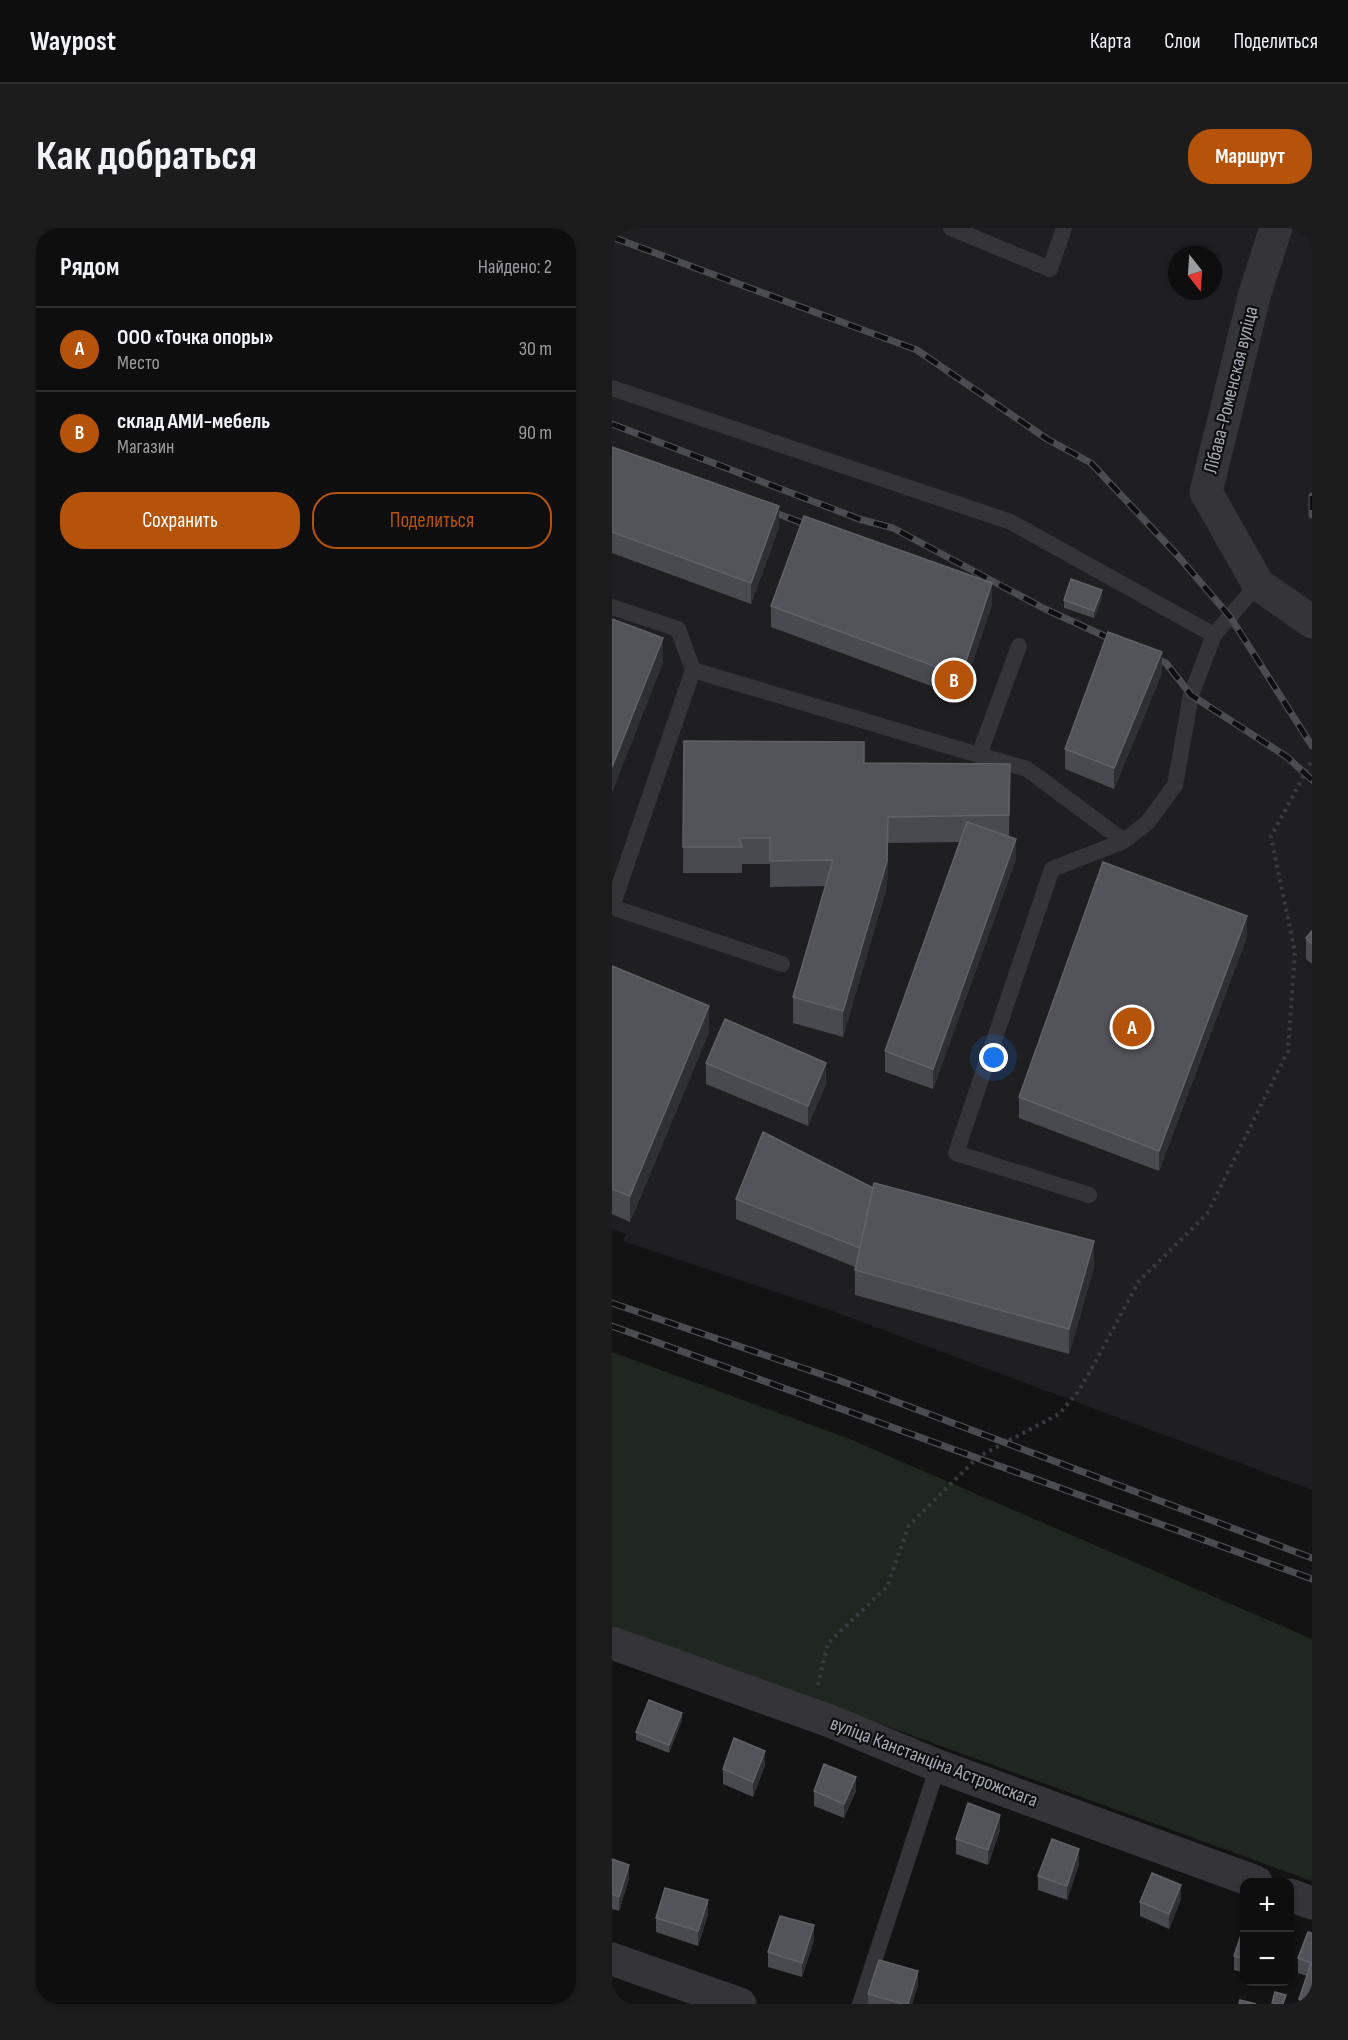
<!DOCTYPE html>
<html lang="ru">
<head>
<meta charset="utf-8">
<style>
	body { margin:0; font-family:"Sofia Sans Condensed",sans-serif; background:#1c1c1d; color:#f1f3f6 }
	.controls { position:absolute; right:18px; bottom:18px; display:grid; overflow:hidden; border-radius:12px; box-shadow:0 2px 4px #0004 }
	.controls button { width:54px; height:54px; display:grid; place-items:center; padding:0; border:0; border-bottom:2px solid #2e2e2f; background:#0e0e0f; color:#f1f3f6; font:30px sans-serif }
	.compass { position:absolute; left:556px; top:18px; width:54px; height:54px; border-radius:50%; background:#0e0e0f; box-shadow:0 2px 4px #0004; rotate:163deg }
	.you { position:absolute; left:382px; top:830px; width:21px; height:21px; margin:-15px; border:4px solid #fff; border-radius:50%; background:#1a73e8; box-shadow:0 0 0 9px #1a73e833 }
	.badge { display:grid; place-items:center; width:39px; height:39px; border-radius:50%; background:#b45309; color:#fff; font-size:20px; font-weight:700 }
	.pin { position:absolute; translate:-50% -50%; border:3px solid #fff; box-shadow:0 2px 6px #0006 }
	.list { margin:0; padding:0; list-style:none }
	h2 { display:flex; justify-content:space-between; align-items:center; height:78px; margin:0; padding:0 24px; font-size:26px }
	h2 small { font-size:20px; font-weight:400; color:#9b9c9e }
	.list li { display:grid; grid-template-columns:39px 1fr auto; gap:18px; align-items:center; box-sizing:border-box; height:84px; padding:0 24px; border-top:2px solid #2e2e2f }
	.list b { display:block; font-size:22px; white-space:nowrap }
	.list p { margin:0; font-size:20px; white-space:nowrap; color:#9b9c9e }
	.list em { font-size:20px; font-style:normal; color:#9b9c9e }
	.actions { display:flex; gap:12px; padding:18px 24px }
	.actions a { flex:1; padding:14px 0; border:2px solid #b45309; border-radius:24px; text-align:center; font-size:21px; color:#b45309 }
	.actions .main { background:#b45309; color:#fff }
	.map { position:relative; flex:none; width:700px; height:1776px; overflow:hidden; border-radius:24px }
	header { display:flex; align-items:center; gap:36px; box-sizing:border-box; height:84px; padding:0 30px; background:#0e0e0f; border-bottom:2px solid #2e2e2f }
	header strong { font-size:28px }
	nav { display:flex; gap:33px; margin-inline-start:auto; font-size:21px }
	.intro { display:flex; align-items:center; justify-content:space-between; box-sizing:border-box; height:144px; padding:0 36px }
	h1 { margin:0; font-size:42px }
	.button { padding:15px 27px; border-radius:24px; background:#b45309; color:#fff; font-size:21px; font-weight:700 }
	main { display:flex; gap:36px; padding:0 36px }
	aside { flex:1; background:#0e0e0f; border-radius:24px; box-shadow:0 2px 4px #0004 }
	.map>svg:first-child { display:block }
	.built { fill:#1f1f21; fill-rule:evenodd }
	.green { fill:#1f2720 }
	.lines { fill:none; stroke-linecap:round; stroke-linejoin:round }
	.path { stroke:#3a3b40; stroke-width:4; stroke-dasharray:3 4.5; stroke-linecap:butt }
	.service { stroke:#343439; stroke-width:16 }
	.minor { stroke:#343439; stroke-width:33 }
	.rail-casing { stroke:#4b4c52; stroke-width:7 }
	.rail { stroke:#0e0e0f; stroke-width:4.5; stroke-dasharray:14; stroke-linecap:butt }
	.wall { fill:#494a4f }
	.shaded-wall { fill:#2f3033 }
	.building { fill:#53545a; stroke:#606268; stroke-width:1.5 }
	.labels { text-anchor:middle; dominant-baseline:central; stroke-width:4.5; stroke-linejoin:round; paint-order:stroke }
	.street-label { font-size:20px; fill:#a5a9b4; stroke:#0e0e0f }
</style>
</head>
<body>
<header>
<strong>Waypost</strong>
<nav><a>Карта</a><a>Слои</a><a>Поделиться</a></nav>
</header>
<div class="intro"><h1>Как добраться</h1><a class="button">Маршрут</a></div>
<main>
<aside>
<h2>Рядом<small>Найдено: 2</small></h2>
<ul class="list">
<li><span class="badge">A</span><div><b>ООО «Точка опоры»</b><p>Место</p></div><em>30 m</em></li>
<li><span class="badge">B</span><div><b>склад АМИ-мебель</b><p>Магазин</p></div><em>90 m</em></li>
</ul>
<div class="actions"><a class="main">Сохранить</a><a>Поделиться</a></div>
</aside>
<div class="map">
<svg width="700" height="1776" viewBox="0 0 700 1776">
	<rect width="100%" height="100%" fill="#131314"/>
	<path class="built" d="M0,0H700V1262L212,1080L11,1013L14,1006L0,1001ZM565,27H601V63H565Z"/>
	<path class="green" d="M0,1124L235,1210L700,1411V1653L0,1398Z"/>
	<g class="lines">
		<path class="path" d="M206,1457L216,1415L275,1359L297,1297L366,1229L447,1186L466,1164L480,1140L527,1053L595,986L676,823L683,724L659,609L700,532"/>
		<path class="service" d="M339,0L438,41L452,0
			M0,160L399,294L602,407
			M0,379L66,401L81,442L367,527
			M407,418L367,527L415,541L512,613L536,594L563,557L579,467L602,407L646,356
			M81,442L0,679L170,736
			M477,967L344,925L440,641L512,613
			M248,1776L326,1538"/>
		<path class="minor" d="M664,0L643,65L594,264L646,356L700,394
			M0,1415L218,1493L326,1538L644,1654
			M678,1667L700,1675
			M0,1731L128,1776"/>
		<g class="rail-casing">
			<path id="rail" d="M0,9L305,122L435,211L479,235L566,328L619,390L700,518
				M0,196L247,291L281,300L433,381L510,416
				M700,268V287
				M150,280L204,300
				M534,427L554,435L579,467L675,529L700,552
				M0,1075L229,1153L700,1330
				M0,1098L700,1351"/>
		</g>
		<use href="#rail" class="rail"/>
	</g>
	<path class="wall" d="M0,219L167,299L139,376L0,325Z
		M490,370L482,390L452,380V372Z
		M380,376L349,469L159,399V378Z
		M550,445L502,561L453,541V521Z
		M72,513L252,535L398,536L397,609L404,631L321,861L273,844V823L348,614L276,615L275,658L231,809L181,795V769L214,658L158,659V636H130V645H71Z
		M700,703V736L694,731V710Z
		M635,709L547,943L407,890V869Z
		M0,738L97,804L18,994L0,986Z
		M94,835L214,856L196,898L94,856Z
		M261,960L482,1039L457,1126L243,1067V1039L124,991V971Z
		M70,1492L57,1525L24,1512V1504Z
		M153,1537L141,1569L111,1556V1541Z
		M202,1563H244L232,1590L202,1578Z
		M388,1602L376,1637L344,1626V1611Z
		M0,1631L17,1651L7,1683L0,1681Z
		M467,1636L455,1672L426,1662V1648Z
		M569,1671L557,1701L528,1688V1674Z
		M96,1686L86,1718L44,1704V1690Z
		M633,1695V1745L622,1742V1728Z
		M700,1705V1776H687V1771L695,1748L686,1745V1730Z
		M202,1712L190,1749L156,1739V1724Z
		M306,1757L300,1776H256V1766Z"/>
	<path class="shaded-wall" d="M167,278V299L139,376V355Z
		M380,355V376L349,469V448Z
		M490,362V370L482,390V383Z
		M51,410V435L0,565V539Z
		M550,424V445L502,561V540Z
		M276,589L275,658L231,809V783Z
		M404,611V631L321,861V841Z
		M635,688V709L547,943V923Z
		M97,778V804L18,994V968Z
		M214,835V856L196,898V878Z
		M482,1013V1039L457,1126V1101Z
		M70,1485V1492L57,1525V1517Z
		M153,1523V1537L141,1569V1554Z
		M244,1549V1563L232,1590V1576Z
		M388,1587V1602L376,1637V1622Z
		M467,1621V1636L455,1672V1658Z
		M17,1637V1651L7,1683V1669Z
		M569,1657V1671L557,1701V1686Z
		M96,1672V1686L86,1718V1703Z
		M202,1697V1712L190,1749V1735Z
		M306,1743V1757L300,1776H296Z"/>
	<path class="building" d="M0,219L167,278L139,355L0,304Z
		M192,288L380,355L349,448L159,378Z
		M459,351L490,362L482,383L452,372Z
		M0,391L51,410L0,539Z
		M496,404L550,424L502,540L453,521Z
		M72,513L252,514V535L398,536L397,587L276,589L275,633L231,783L181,769L221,632L158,633V610H127L130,619H71Z
		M355,594L404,611L321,841L273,823Z
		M491,634L635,688L547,923L407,869Z
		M700,703V716L694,710Z
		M0,738L97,778L18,968L0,961Z
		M113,791L214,835L196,878L94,835Z
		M151,904L261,960L248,1020L124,971Z
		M262,955L482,1013L457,1101L243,1042Z
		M37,1472L70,1485L57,1517L24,1504Z
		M122,1510L153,1523L141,1554L111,1541Z
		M212,1536L244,1549L232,1576L202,1563Z
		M356,1575L388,1587L376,1622L344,1611Z
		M440,1611L467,1621L455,1658L426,1648Z
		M0,1631L17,1637L7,1669L0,1666Z
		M540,1645L569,1657L557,1686L528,1674Z
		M53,1660L96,1672L86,1703L44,1690Z
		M168,1688L202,1697L190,1735L156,1724Z
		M633,1695V1731L622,1728Z
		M696,1704L700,1705V1776L687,1771L699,1735L686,1730Z
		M267,1732L306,1743L296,1776H291L256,1766Z
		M663,1764L674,1767L671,1776L660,1775Z
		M628,1772L644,1776H627Z"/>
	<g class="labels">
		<g class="street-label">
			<text transform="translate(619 162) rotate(-76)">Лібава-Роменская вуліца</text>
			<text transform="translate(322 1534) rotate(21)">вуліца Канстанціна Астрожскага</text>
		</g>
	</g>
</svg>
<div class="controls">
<button>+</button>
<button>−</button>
</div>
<svg class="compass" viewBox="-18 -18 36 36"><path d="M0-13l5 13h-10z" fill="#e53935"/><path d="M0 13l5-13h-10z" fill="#9b9c9e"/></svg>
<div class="you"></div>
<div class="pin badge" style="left:520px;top:799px">A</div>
<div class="pin badge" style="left:342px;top:452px">B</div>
</div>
</main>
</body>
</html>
